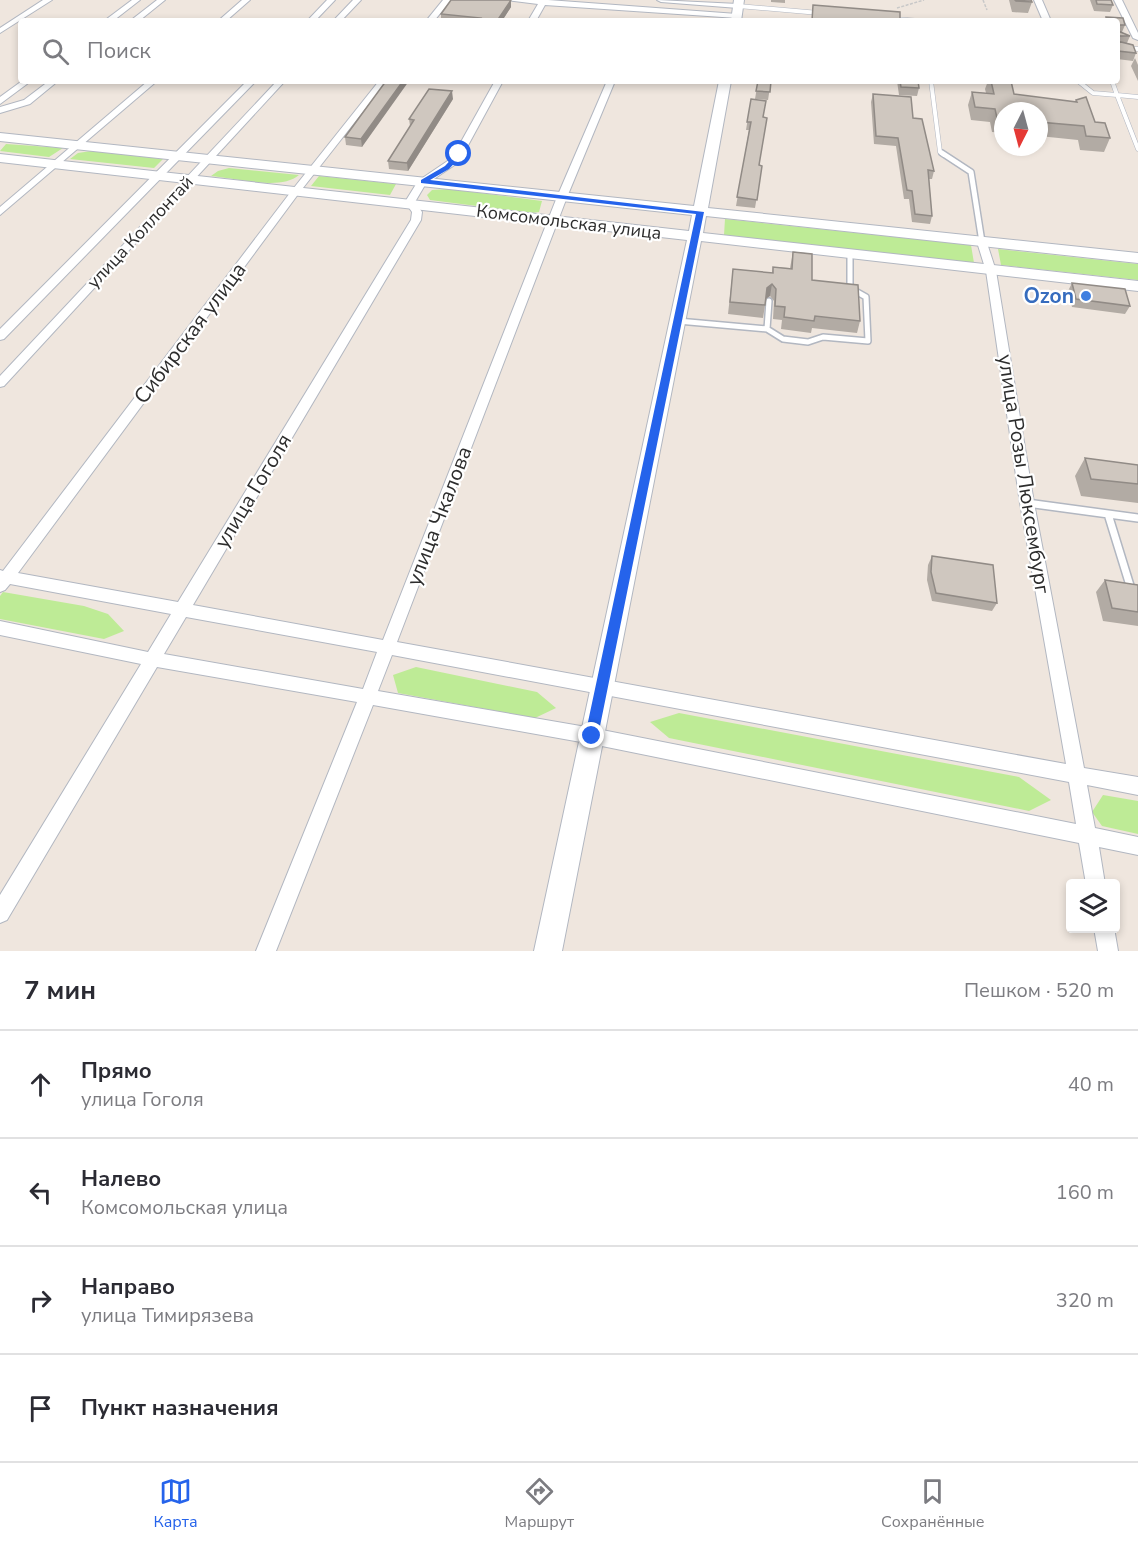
<!DOCTYPE html>
<html lang="ru">
<head>
<meta charset="utf-8">
<style>
	body { margin:0; font-family:"Nunito Sans",sans-serif; background:#f2f2f3; color:#2b2b33 }
	.controls { position:absolute; right:18px; bottom:18px; display:grid; overflow:hidden; border-radius:6px; box-shadow:0 3px 9px #0003 }
	.controls button { width:54px; height:54px; display:grid; place-items:center; padding:0; border:0; border-bottom:2px solid #e1e1e2; background:#fff; color:#2b2b33; font:30px sans-serif }
	.compass { position:absolute; left:994px; top:102px; width:54px; height:54px; border-radius:50%; background:#fff; box-shadow:0 3px 9px #0003; rotate:186deg }
	.stop { position:absolute; width:18px; height:18px; margin:-14px; border:4px solid #2563eb; border-radius:50%; background:#fff }
	.stop.end { background:#2563eb; border-color:#fff; box-shadow:0 2px 6px #0008 }
	.list { margin:0; padding:0; list-style:none }
	h2 { display:flex; justify-content:space-between; align-items:center; height:78px; margin:0; padding:0 24px; font-size:26px }
	h2 small { font-size:20px; font-weight:400; color:#7c7c81 }
	.list li { display:grid; grid-template-columns:39px 1fr auto; gap:18px; align-items:center; box-sizing:border-box; height:108px; padding:0 24px; border-top:2px solid #e1e1e2 }
	.list b { display:block; font-size:22px; white-space:nowrap }
	.list p { margin:0; font-size:20px; white-space:nowrap; color:#7c7c81 }
	.list em { font-size:20px; font-style:normal; color:#7c7c81 }
	.icon { flex:none; width:33px; height:33px; fill:none; stroke:currentColor; stroke-width:2; stroke-linecap:round; stroke-linejoin:round }
	.map { position:relative; flex:none; width:1138px; height:951px; overflow:hidden }
	.search { position:absolute; background:#fff; box-shadow:0 3px 9px #0003; left:18px; right:18px; top:18px; height:66px; display:flex; align-items:center; gap:15px; box-sizing:border-box; padding:0 21px; border-radius:6px; color:#7c7c81; font-size:22px }
	.sheet { height:510px; background:#fff }
	nav { display:flex; justify-content:space-around; align-items:center; box-sizing:border-box; height:84px; border-top:2px solid #e1e1e2; background:#fff; font-size:16px; color:#7c7c81 }
	nav a { display:grid; justify-items:center; gap:3px }
	nav .on { color:#2563eb }
	.map>svg:first-child { display:block }
	.green { fill:#beeb96 }
	.lines { fill:none; stroke-linecap:round; stroke-linejoin:round }
	.lane-far2-casing { stroke:#b2b7c1; stroke-width:5 }
	.lane-far1-casing { stroke:#b2b7c1; stroke-width:8 }
	.lane-casing { stroke:#b2b7c1; stroke-width:10 }
	.street-casing { stroke:#b2b7c1; stroke-width:2 }
	.secondary-casing { stroke:#b2b7c1; stroke-width:2 }
	.path { stroke:#c8c8c8; stroke-width:1.5; stroke-dasharray:3 1.5; stroke-linecap:butt }
	.lane-far2 { stroke:#fff; stroke-width:4 }
	.lane-far1 { stroke:#fff; stroke-width:5 }
	.lane { stroke:#fff; stroke-width:7 }
	.street { fill:#fff; fill-rule:evenodd }
	.secondary { fill:#fff; fill-rule:evenodd }
	.wall { fill:#b2aba4 }
	.shaded-wall { fill:#918b86 }
	.building { fill:#cfc7bf; stroke:#918b86; stroke-width:1.5 }
	.route { fill:#2563eb }
	.shop-dot { fill:#3f7fe0; stroke:#fff; stroke-width:2 }
	.labels { text-anchor:middle; dominant-baseline:central; stroke-width:4.5; stroke-linejoin:round; paint-order:stroke }
	.far-street-label { font-size:18px; fill:#2d2d2d; stroke:#fff }
	.shop-label { font-size:21px; font-weight:bold; fill:#366cbe; stroke:#fff; text-anchor:end }
	.street-label { font-size:21px; fill:#2d2d2d; stroke:#fff }
</style>
</head>
<body>
<div class="map">
<svg width="1138" height="951" viewBox="0 0 1138 951">
	<rect width="100%" height="100%" fill="#efe6de"/>
	<path class="green" d="M6,144L63,148L49,157L0,151Z
		M91,151L163,159L154,168L70,159L78,153Z
		M229,168L299,175C281,191 236,178 211,176L218,171Z
		M319,176L396,184L390,195L311,186Z
		M449,189L542,201L539,212L531,213L430,200L427,195L432,190Z
		M725,219L971,245L974,263L724,235Z
		M998,249L1138,264V280L1001,265Z
		M3,592L84,606L108,614L124,631L104,639L0,619V596Z
		M416,667L537,692L556,708L535,718L398,693L393,675Z
		M679,713L1019,777L1051,800L1029,811L669,738L650,722Z
		M1103,795L1138,801V834L1102,826L1092,812Z"/>
	<g class="lines">
		<g class="lane-far2-casing">
			<path id="lane-far2" d="M738,6L819,13
				M893,19L922,21
				M1117,47L1138,49
				M931,81L940,152L944,155
				M1078,81L1093,93L1117,95L1112,81
				M1138,97L1117,95L1138,149"/>
		</g>
		<g class="lane-far1-casing">
			<path id="lane-far1" d="M942,153L971,172L982,242
				M678,321L767,329L783,339L808,342L823,337L868,341L866,297L850,288V255
				M767,329L769,301"/>
		</g>
		<g class="lane-casing">
			<path id="lane" d="M1027,503L1138,518
				M1108,514L1132,592L1138,593"/>
		</g>
		<g class="street-casing">
			<path id="street" d="M43,0H52L0,33V28Z
				M132,0H140L113,21H104Z
				M157,0H165L139,21H130Z
				M242,0H250L226,21H218Z
				M327,0H335L315,21H307Z
				M353,0H361L341,21H333Z
				M443,0H451L434,21H426Z
				M507,0H548L737,14L741,16L737,18L545,5L536,21H528L538,4Z
				M657,0L738,4L742,6L738,8L661,2Z
				M1034,0H1042L1051,21H1043Z
				M1114,0H1122L1138,33V40L1133,38Z
				M22,81H31L0,104V97Z
				M49,81H58L30,104L0,113V107L24,100Z
				M148,81H157L0,215V207Z
				M247,81H256L4,339L0,340V329Z
				M277,81H285L4,386L0,387V376Z
				M379,81H387L299,193L18,573L178,602L411,220L412,212L405,202L418,181L452,158L495,81H503L459,162L425,185L415,202L422,212L421,220L193,605L383,640L557,197L607,81H615L567,197L397,642L1066,764L1020,503L986,271L977,242L982,239L986,240L996,271L1034,503L1084,768L1138,777V795L1087,785L1095,828L1138,837V855L1099,847L1105,884H1086L1079,843L592,744L373,705L276,951H256L357,702L157,667L7,920L0,923V895L141,664L0,635V621L148,652L171,614L10,584L5,590L0,592V570L3,571L293,189ZM186,617L377,652L363,689L164,654ZM392,655L1069,782L1076,824L592,728L378,691Z
				M1094,928H1114L1118,951H1098Z"/>
		</g>
		<g class="secondary-casing">
			<path id="secondary" d="M734,0H744L741,21H731Z
				M719,81H731L708,208L1138,253V263L706,216L703,233L1138,281V291L701,241L562,951H534L687,240L0,162V154L689,231L692,215L0,141V133L694,206Z"/>
		</g>
		<path class="path" d="M983,0L987,10
			M897,8L924,0"/>
		<use href="#lane-far2" class="lane-far2"/>
		<use href="#lane-far1" class="lane-far1"/>
		<use href="#lane" class="lane"/>
		<use href="#street" class="street"/>
		<use href="#secondary" class="secondary"/>
	</g>
	<path class="wall" d="M511,0V7L502,21H441V14Z
		M771,0H785V3L771,2Z
		M1009,0H1031L1032,2L1028,13L1012,12Z
		M1090,0H1111L1113,5L1110,12L1094,11Z
		M1106,17L1123,18L1125,25L1122,32H1121L1130,36L1127,43L1133,45L1136,53L1133,61L1117,59V21H1104Z
		M1135,58L1138,65V81L1131,66Z
		M386,81L362,147L346,145L345,137Z
		M758,81H771L768,100L755,99Z
		M897,81H918L919,88L917,96L899,95Z
		M988,81H1011L1014,94L1075,102L1076,100L1110,138L1104,152L1080,150L1078,140L1039,136V111H1003V133L992,132L990,122L971,120L968,105L972,92L986,93L985,89Z
		M873,94L913,118L934,171L932,179H929L932,216L930,224L912,222L909,199H904L896,146L874,144L871,102Z
		M453,99L408,171L389,169L388,161L410,126L409,119Z
		M751,99L763,117L759,165L762,166L755,208L736,206L749,130H746Z
		M793,252L812,280L860,321L857,333L812,328L811,333L781,329L782,320L773,319L774,301L770,296L766,299L763,318L728,314L733,269L772,273L773,267L790,268Z
		M1072,283L1130,306L1125,314L1072,307L1068,291Z
		M1085,458L1138,465V503L1081,496L1075,476Z
		M932,556L997,603L992,611L932,601L927,580L928,565Z
		M1105,580L1138,585V626L1103,621L1096,592Z"/>
	<path class="shaded-wall" d="M511,0V7L502,21H497Z
		M403,81H409L362,147L361,139Z
		M452,91L453,99L408,171L407,163Z
		M772,284L770,296L764,300L767,288Z"/>
	<path class="building" d="M451,0H511L497,21H479L481,18L441,14Z
		M1015,0H1031L1032,2L1016,1Z
		M1096,0H1111L1113,5L1097,4Z
		M813,5L900,12V21H812Z
		M1106,17L1123,18L1125,25H1119L1118,31L1130,36H1119L1117,39V21H1107Z
		M1117,41L1133,45L1136,53L1118,51Z
		M386,81H403L361,139L345,137Z
		M758,81H771L770,92L756,91Z
		M900,81H918L919,88L901,87Z
		M991,81H1011L1014,94L1077,102L1076,100L1086,97L1095,122L1105,123L1110,138L1086,136L1084,126L1039,122V111H1003V119L997,118L995,109L975,107L972,92L994,94Z
		M429,89L452,91L407,163L388,161L414,120L409,119Z
		M873,94L911,97L913,118L922,119L934,171L928,170L932,216L915,214L912,191L907,190L898,138L876,136Z
		M751,99L766,101L763,117L767,118L759,165L762,166L757,200L737,197L751,122H747Z
		M793,252L812,254V280L858,285L860,321L815,316L814,321L784,317L785,307L775,306L776,289L772,284L767,288L765,305L730,302L733,269L773,273V267L792,269Z
		M1072,283L1125,289L1130,306L1076,299Z
		M1085,458L1138,465V484L1091,479Z
		M932,556L993,565L997,603L936,593L931,572Z
		M1105,580L1138,585V612L1112,608Z"/>
	<path class="route" d="M457,153L463,154L449,169L430,180L704,212L598,736L592,741L585,736L696,214L421,183V180L445,166Z"/>
	<circle class="shop-dot" cx="1086" cy="296" r="6"/>
	<g class="labels">
		<g class="far-street-label">
			<text transform="translate(569 222) rotate(7)">Комсомольская улица</text>
			<text transform="translate(140 232) rotate(-47)">улица Коллонтай</text>
		</g>
		<g class="shop-label">
			<text x="1074" y="296">Ozon</text>
		</g>
		<g class="street-label">
			<text transform="translate(190 333) rotate(-53)">Сибирская улица</text>
			<text transform="translate(1024 474) rotate(81)">улица Розы Люксембург</text>
			<text transform="translate(253 491) rotate(-59)">улица Гоголя</text>
			<text transform="translate(439 516) rotate(-69)">улица Чкалова</text>
		</g>
	</g>
</svg>
<div class="controls">
<button><svg class="icon" aria-label="layers" viewBox="0 0 24 24"><path d="M12 4l9 5-9 5-9-5zM3 14l9 5 9-5"/></svg></button>
</div>
<svg class="compass" viewBox="-18 -18 36 36"><path d="M0-13l5 13h-10z" fill="#e53935"/><path d="M0 13l5-13h-10z" fill="#7c7c81"/></svg>
<div class="stop" style="left:459px;top:154px"></div>
<div class="stop end" style="left:592px;top:736px"></div>
<div class="search"><svg class="icon" aria-label="search" viewBox="0 0 24 24"><circle cx="10" cy="10" r="6"/><path d="M15 15l6 6"/></svg>Поиск</div>
</div>
<section class="sheet">
<h2>7 мин<small>Пешком · 520 m</small></h2>
<ul class="list">
<li><svg class="icon" aria-label="ahead" viewBox="0 0 24 24"><path d="M12 20V5M6 11l6-6 6 6"/></svg><div><b>Прямо</b><p>улица Гоголя</p></div><em>40 m</em></li>
<li><svg class="icon" aria-label="left" viewBox="0 0 24 24"><path d="M17 20v-9H6M10 6l-5 5 5 5"/></svg><div><b>Налево</b><p>Комсомольская улица</p></div><em>160 m</em></li>
<li><svg class="icon" aria-label="right" viewBox="0 0 24 24"><path d="M7 20v-9h11M14 6l5 5-5 5"/></svg><div><b>Направо</b><p>улица Тимирязева</p></div><em>320 m</em></li>
<li><svg class="icon" aria-label="arrive" viewBox="0 0 24 24"><path d="M6 21V4h12l-3 4 3 4H6"/></svg><div><b>Пункт назначения</b></div></li>
</ul>
</section>
<nav>
<a class="on"><svg class="icon" aria-label="map" viewBox="0 0 24 24"><path d="M3 6l6-2 6 2 6-2v14l-6 2-6-2-6 2zM9 4v14M15 6v14"/></svg>Карта</a>
<a><svg class="icon" aria-label="directions" viewBox="0 0 24 24"><path d="M12 3l9 9-9 9-9-9zM9 14v-3h6M13 9l2 2-2 2"/></svg>Маршрут</a>
<a><svg class="icon" aria-label="saved" viewBox="0 0 24 24"><path d="M7 4h10v16l-5-4-5 4z"/></svg>Сохранённые</a>
</nav>
</body>
</html>
